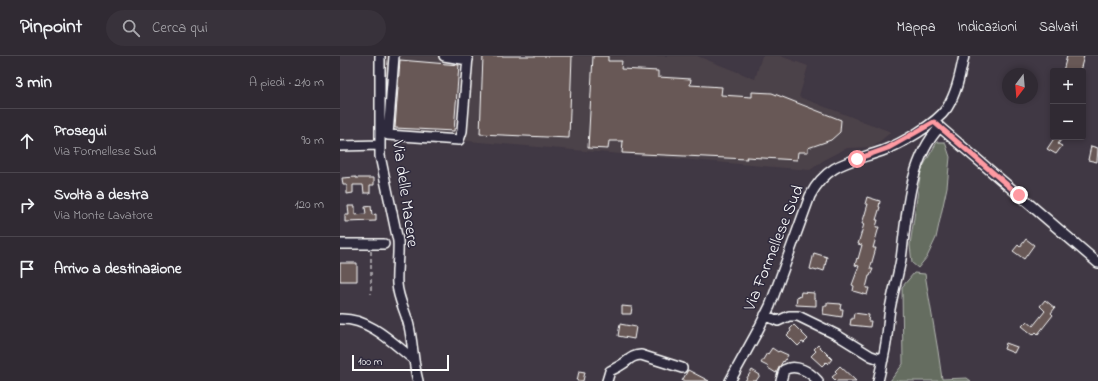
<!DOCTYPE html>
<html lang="it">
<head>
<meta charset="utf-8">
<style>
	body { margin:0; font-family:"Indie Flower",sans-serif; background:#38323b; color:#f1f3f6 }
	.controls { position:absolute; right:12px; top:12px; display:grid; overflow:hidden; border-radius:4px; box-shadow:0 2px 6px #0003 }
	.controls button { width:36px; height:36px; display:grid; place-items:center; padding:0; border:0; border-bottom:1px solid #4b464e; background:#302a33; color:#f1f3f6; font:20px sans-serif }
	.compass { position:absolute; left:662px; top:12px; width:36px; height:36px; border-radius:50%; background:#302a33; box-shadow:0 2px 6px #0003; rotate:196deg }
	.scale { position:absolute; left:12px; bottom:10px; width:97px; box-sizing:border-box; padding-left:4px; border:2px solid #fff; border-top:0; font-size:11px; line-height:14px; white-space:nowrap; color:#fff; -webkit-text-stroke:3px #2f2a3d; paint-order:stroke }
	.stop { position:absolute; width:12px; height:12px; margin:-9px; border:3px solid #ff9aa2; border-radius:50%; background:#fff }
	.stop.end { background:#ff9aa2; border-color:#fff; box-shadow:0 1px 4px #0008 }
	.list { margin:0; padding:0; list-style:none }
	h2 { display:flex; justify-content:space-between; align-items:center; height:52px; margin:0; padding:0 16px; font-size:17px }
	h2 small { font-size:13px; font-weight:400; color:#a8a7ac }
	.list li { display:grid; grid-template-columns:26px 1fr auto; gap:12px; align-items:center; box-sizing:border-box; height:64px; padding:0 16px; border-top:1px solid #4b464e }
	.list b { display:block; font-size:15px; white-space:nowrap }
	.list p { margin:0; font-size:13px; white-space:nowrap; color:#a8a7ac }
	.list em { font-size:13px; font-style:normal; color:#a8a7ac }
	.icon { flex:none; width:22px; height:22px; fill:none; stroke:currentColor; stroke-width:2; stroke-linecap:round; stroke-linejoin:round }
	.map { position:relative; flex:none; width:758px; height:325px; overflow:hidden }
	header { display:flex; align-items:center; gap:24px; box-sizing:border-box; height:56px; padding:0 20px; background:#302a33; border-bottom:1px solid #4b464e }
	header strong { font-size:19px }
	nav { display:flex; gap:22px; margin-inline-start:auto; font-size:14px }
	.search { width:280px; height:36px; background:#38323b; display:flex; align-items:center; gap:10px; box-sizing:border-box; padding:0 14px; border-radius:22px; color:#a8a7ac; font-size:15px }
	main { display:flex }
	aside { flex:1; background:#302a33 }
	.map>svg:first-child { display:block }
	.built { fill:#4c4249 }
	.green { fill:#656d60; stroke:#b2b6b0 }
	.building { fill:#685856; stroke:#fff }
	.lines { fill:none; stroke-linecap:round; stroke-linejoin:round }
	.minor-casing { stroke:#fff; stroke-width:12 }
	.path { stroke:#fff; stroke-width:1; stroke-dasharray:4 3; stroke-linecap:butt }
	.minor { stroke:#2f2a3d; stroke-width:9 }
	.route { stroke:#ff9aa2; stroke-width:5 }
	.labels { text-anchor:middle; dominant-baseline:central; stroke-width:3; stroke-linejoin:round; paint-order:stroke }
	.street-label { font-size:17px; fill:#fff; stroke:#2f2a3d }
</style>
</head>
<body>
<header>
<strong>Pinpoint</strong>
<div class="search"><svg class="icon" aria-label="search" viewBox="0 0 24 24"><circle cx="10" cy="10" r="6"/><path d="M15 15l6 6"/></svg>Cerca qui</div>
<nav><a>Mappa</a><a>Indicazioni</a><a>Salvati</a></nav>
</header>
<main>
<aside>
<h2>3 min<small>A piedi · 210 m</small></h2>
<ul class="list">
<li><svg class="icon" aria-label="ahead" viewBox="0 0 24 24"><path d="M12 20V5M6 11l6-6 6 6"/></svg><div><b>Prosegui</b><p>Via Formellese Sud</p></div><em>90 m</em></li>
<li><svg class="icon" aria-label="right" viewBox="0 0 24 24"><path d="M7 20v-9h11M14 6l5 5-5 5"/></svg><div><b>Svolta a destra</b><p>Via Monte Lavatore</p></div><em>120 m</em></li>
<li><svg class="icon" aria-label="arrive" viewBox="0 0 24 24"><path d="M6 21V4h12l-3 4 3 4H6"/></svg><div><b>Arrivo a destinazione</b></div></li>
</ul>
</aside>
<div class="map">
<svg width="758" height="325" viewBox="0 0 758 325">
	<rect width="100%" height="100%" fill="#403844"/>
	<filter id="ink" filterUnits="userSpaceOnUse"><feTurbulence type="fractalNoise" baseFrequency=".025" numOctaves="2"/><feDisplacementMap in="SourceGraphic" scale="8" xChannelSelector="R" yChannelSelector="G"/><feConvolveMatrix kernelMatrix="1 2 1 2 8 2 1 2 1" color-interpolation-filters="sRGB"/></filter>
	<g filter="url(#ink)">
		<path class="built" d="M43,0H357L415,23L422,0H440L468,10L459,41L551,76L533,91L507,92L487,102L470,114L45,78L42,73Z"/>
		<path class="green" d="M597,86H605L610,101L607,131L596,182L587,201L578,212L572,207L570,189L581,114Z
			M574,217L585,218L598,295L602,323L627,322L631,325H550L563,308L562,231Z"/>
		<path class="building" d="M143,0H232L229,82L140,78Z
			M253,0H268V5H282L281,13L318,15V21L351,23L350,29L382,31L381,39L412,41V36L432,37L501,64L500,76L491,84L468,92V96H458L457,104L406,101L407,103L282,97L283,85H269L268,93L248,92Z
			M727,0H744L740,15H723Z
			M60,4L119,9L114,75L55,72Z
			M715,81H723L718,88L722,90L716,98L707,93Z
			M751,90L758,92L757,106L748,104Z
			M16,121V122H34V129H30V137H24L23,129H13V137L7,138V129H3L2,122Z
			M527,141L540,145L539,151H540L536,164H538L536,171H539L533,192H536L530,213H533L530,220H529L526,232H529L527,239L513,235L514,230L512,229L519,210L515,209L517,202L518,203L522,189L518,188L524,168H522L528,148H525Z
			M8,150H15V159L26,158L25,151L31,150L32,159L36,158V165L5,166V159H9Z
			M686,183L694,189L684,203L673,195L678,189L680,191Z
			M474,197L487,201L484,215L478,213L477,215L470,213Z
			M0,207H17V225H0Z
			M461,236L474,237V243H476V250L456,249L457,240L460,241Z
			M705,244L715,252L711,257L713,259L698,278L696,276L693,279L682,270L687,265L693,270L705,255L700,250Z
			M487,247L501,248L500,253H503L502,261L483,258L484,250H487Z
			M282,250L292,251L291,258H282Z
			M514,257L529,259L528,265H531L530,271L510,269L511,263H513Z
			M280,268L296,271L294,283L278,280Z
			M454,269L468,283L464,287L462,286L458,290L447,279L451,275L450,273Z
			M666,287L677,291L674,297L664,293Z
			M478,289L492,303L488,308L486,306L482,310L471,300L476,295L474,293Z
			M432,292L438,296L439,295L448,299L444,306L443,305L436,317L428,312L429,311L421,307L427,297L428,298Z
			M500,310L516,325H496L492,321L497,317L495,315Z
			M348,314L369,325H342Z
			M412,314L420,319L416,325H405Z
			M239,315L245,316L243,325H237Z"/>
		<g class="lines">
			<g class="minor-casing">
				<path id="minor" d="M40,0V100L58,185C59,199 56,214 57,228C58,243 66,256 69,270C73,288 73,307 78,325
					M54,0L48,79L119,84L122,75L128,0
					M104,0L128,4
					M595,67L758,207
					M0,90L40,89
					M0,188H44
					M425,259L438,265L449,260H458L497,279L531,300L543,304
					M0,263C29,262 52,286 73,303
					M267,325L270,315C274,313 278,311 281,309C290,304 290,300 301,299L342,312
					M390,325L417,276L430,250L470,140C487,107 510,106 542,95C561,88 596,68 607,52C617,36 620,18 624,0
					M441,325L444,314C456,307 470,316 478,325
					M538,325C541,312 544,300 546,287C548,275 548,264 550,253C553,236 558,220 561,203C567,159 568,105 600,71"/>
			</g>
			<path class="path" d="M31,195V238"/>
			<use href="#minor" class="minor"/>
		</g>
	</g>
	<g class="lines" filter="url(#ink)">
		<path class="route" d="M517,103L548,92L594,66L679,139"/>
	</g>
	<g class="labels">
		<g class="street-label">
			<text transform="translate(65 138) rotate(82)">Via delle Macere</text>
			<text transform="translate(434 192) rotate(-68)">Via Formellese Sud</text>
		</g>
	</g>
</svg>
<div class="controls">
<button>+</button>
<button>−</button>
</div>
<svg class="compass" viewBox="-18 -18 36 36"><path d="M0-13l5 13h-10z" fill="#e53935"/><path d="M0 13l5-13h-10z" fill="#a8a7ac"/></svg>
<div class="scale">100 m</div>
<div class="stop" style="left:517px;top:103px"></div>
<div class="stop end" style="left:679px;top:139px"></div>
</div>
</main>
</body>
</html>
